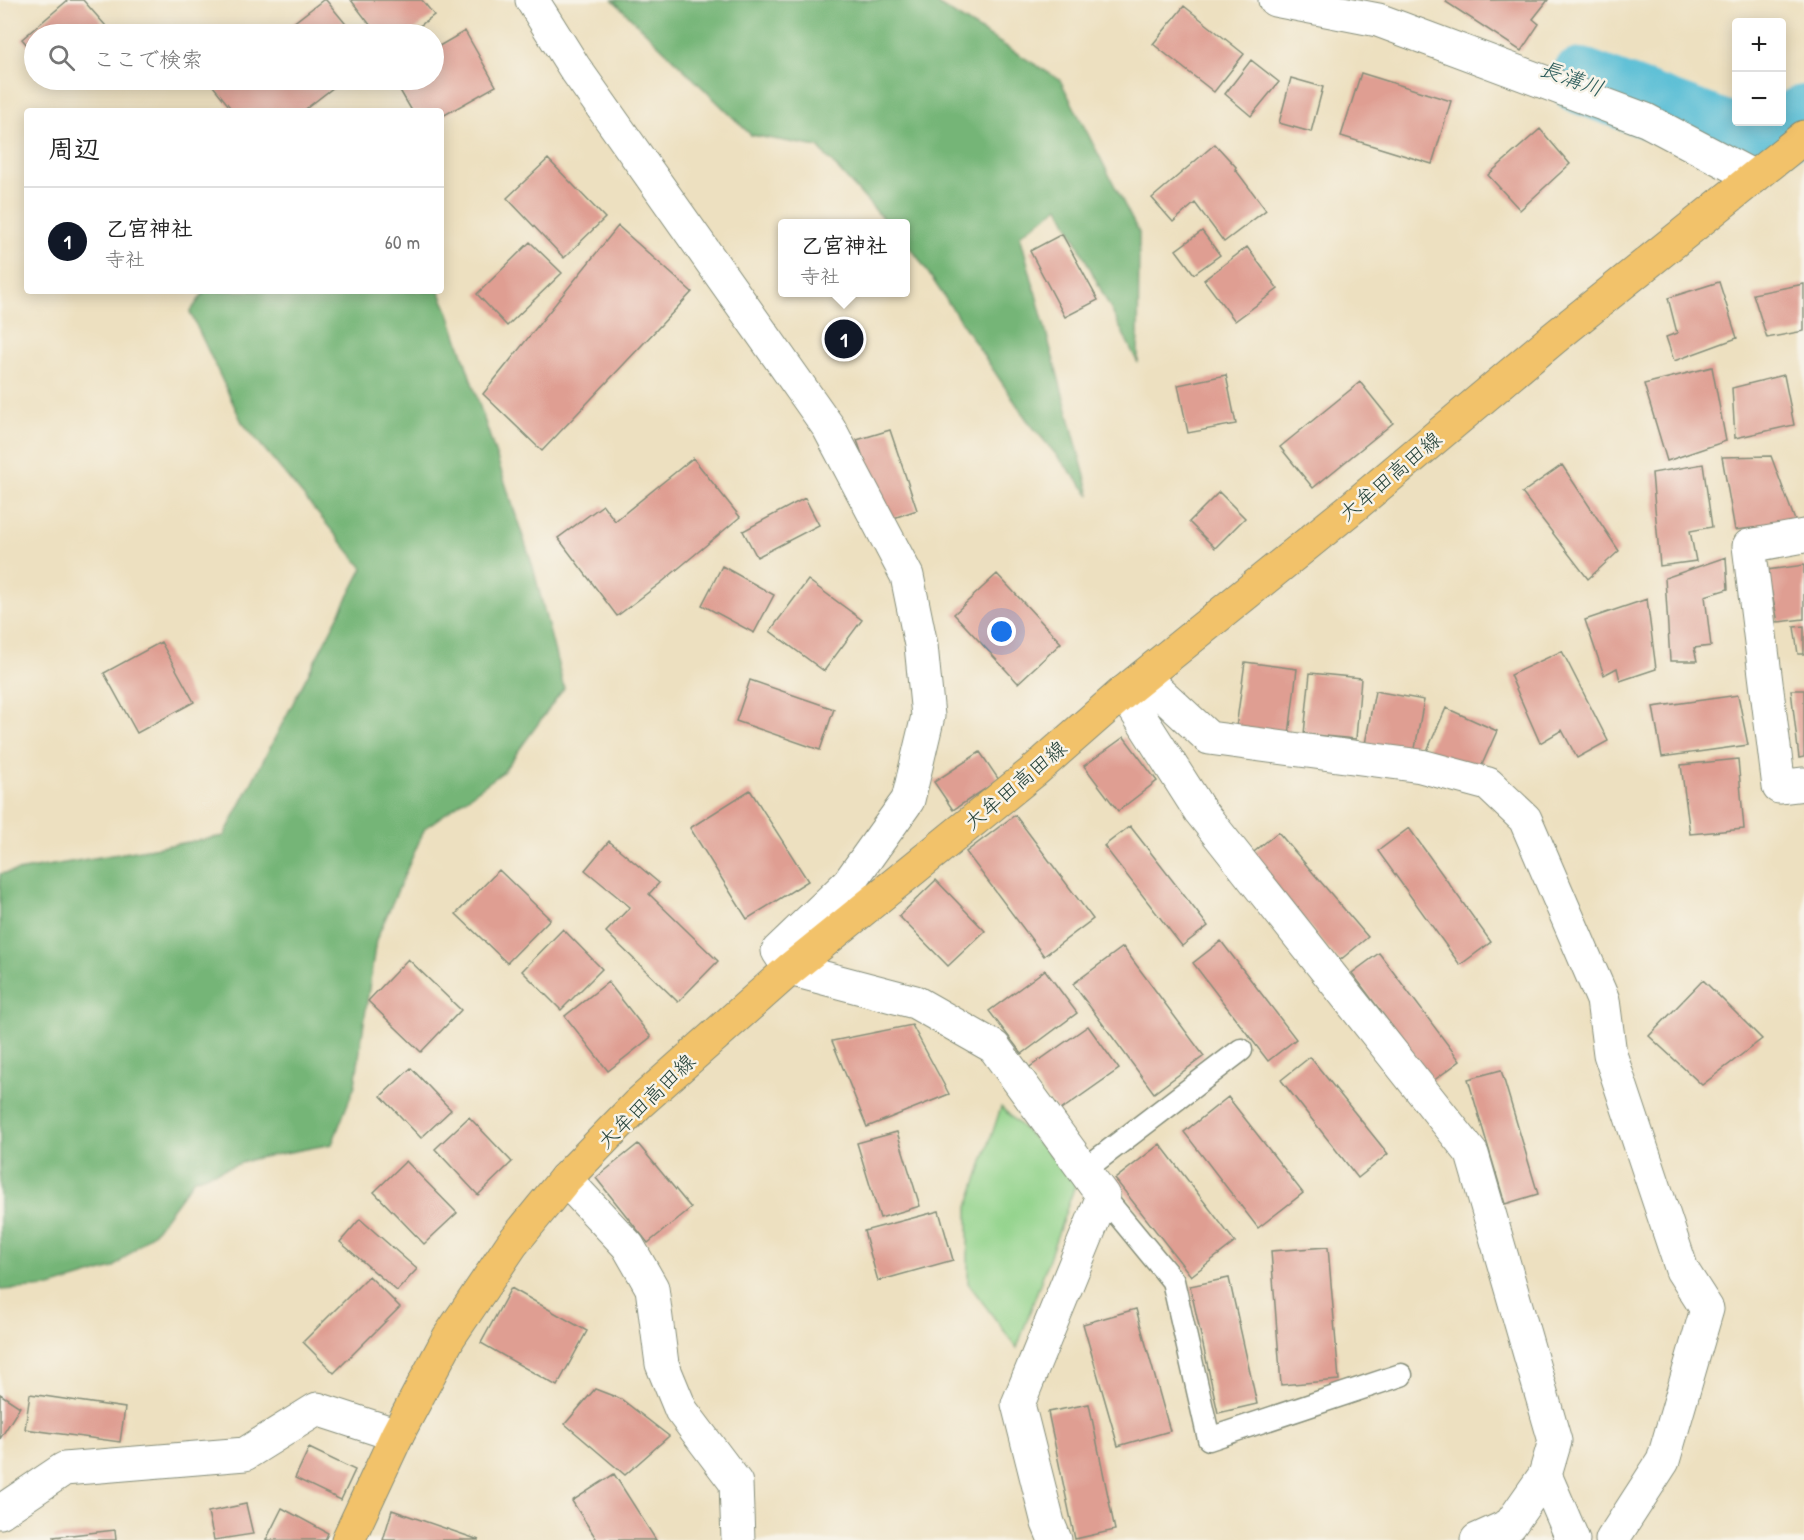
<!DOCTYPE html>
<html lang="ja">
<head>
<meta charset="utf-8">
<style>
	body { margin:0; font-family:"Patrick Hand","Klee One",sans-serif; background:#f2f2f2; color:#222 }
	.controls { position:absolute; right:18px; top:18px; display:grid; overflow:hidden; border-radius:6px; box-shadow:0 3px 15px #0003 }
	.controls button { width:54px; height:54px; display:grid; place-items:center; padding:0; border:0; border-bottom:2px solid #e0e0e0; background:#fff; color:#222; font:30px sans-serif }
	.you { position:absolute; left:1002px; top:632px; width:21px; height:21px; margin:-15px; border:4px solid #fff; border-radius:50%; background:#1a73e8; box-shadow:0 0 0 9px #1a73e833 }
	.badge { display:grid; place-items:center; width:39px; height:39px; border-radius:50%; background:#111827; color:#fff; font-size:20px; font-weight:700 }
	.pin { position:absolute; translate:-50% -50%; border:3px solid #fff; box-shadow:0 2px 6px #0006 }
	.popup { position:absolute; left:778px; top:219px; width:132px; height:78px; box-sizing:border-box; display:grid; place-content:center; border-radius:6px; background:#fff; filter:drop-shadow(0 2px 4px #0005); font-size:20px; white-space:nowrap; color:#767676 }
	.popup b { font-size:22px; color:#222 }
	.popup::after { content:''; position:absolute; left:50%; top:100%; margin-left:-12px; border:12px solid transparent; border-top-color:#fff }
	.list { margin:0; padding:0; list-style:none }
	h2 { display:flex; justify-content:space-between; align-items:center; height:78px; margin:0; padding:0 24px; font-size:26px }
	h2 small { font-size:20px; font-weight:400; color:#767676 }
	.list li { display:grid; grid-template-columns:39px 1fr auto; gap:18px; align-items:center; box-sizing:border-box; height:108px; padding:0 24px; border-top:2px solid #e0e0e0 }
	.list b { display:block; font-size:22px; white-space:nowrap }
	.list p { margin:0; font-size:20px; white-space:nowrap; color:#767676 }
	.list em { font-size:20px; font-style:normal; color:#767676 }
	.icon { flex:none; width:33px; height:33px; fill:none; stroke:currentColor; stroke-width:2; stroke-linecap:round; stroke-linejoin:round }
	.map { position:relative; flex:none; width:1804px; height:1540px; overflow:hidden }
	.search { position:absolute; background:#fff; box-shadow:0 3px 15px #0003; left:24px; top:24px; width:420px; height:66px; display:flex; align-items:center; gap:15px; box-sizing:border-box; padding:0 21px; border-radius:33px; color:#767676; font-size:22px }
	.panel { position:absolute; background:#fff; box-shadow:0 3px 15px #0003; left:24px; top:108px; width:420px; height:186px; border-radius:6px }
	.map>svg:first-child { display:block }
	.green { fill:#92d38b; stroke:#588860; stroke-width:1.5 }
	.forest { fill:#75b577; stroke:#4a7956; stroke-width:1.5 }
	.lines { fill:none; stroke-linecap:round; stroke-linejoin:round }
	.river { stroke:#57bdd5; stroke-width:66 }
	.building { fill:#df9e92 }
	.service-casing { stroke:#868e7a; stroke-width:25 }
	.minor-casing { stroke:#868e7a; stroke-width:35 }
	.primary-casing { stroke:#868e7a; stroke-width:35 }
	.service { stroke:#fff; stroke-width:22 }
	.minor { stroke:#fff; stroke-width:33 }
	.primary { stroke:#f2c26a; stroke-width:33 }
	.labels { text-anchor:middle; dominant-baseline:central; stroke-width:5; stroke-linejoin:round; paint-order:stroke }
	.street-label { font-size:21px; fill:#1f3d34; stroke:#f7f3e8 }
	.water-label { font-size:22px; font-style:italic; fill:#2d5d5c; stroke:#f7f3e8 }
</style>
</head>
<body>
<div class="map">
<svg width="1804" height="1540" viewBox="0 0 1804 1540">
	<rect width="100%" height="100%" fill="#f7f3e8"/>
	<filter id="ink" filterUnits="userSpaceOnUse"><feTurbulence type="fractalNoise" baseFrequency=".0167" numOctaves="2"/><feDisplacementMap in="SourceGraphic" scale="12" xChannelSelector="R" yChannelSelector="G"/><feConvolveMatrix kernelMatrix="1 2 1 2 8 2 1 2 1" color-interpolation-filters="sRGB"/></filter>
	<filter id="wash" filterUnits="userSpaceOnUse"><feTurbulence type="fractalNoise" baseFrequency=".008" numOctaves="4" result="noise"/><feDisplacementMap in="SourceGraphic" scale="24" xChannelSelector="R" yChannelSelector="G"/><feGaussianBlur stdDeviation="1.35" result="paint"/><feColorMatrix in="noise" values="0 0 0 0 0 0 0 0 0 0 0 0 0 0 0 0 0 1.4 0 .05"/><feComposite in="paint" operator="in"/></filter>
	<g filter="url(#wash)">
		<rect width="100%" height="100%" fill="#ede0c0"/>
		<path class="green" d="M1001,1107L1077,1180L1017,1348L968,1283V1207Z"/>
		<path class="forest" d="M613,0H931L1060,80L1139,233L1138,363L1059,207L1020,235L1090,495L1027,420L917,256L906,243V224L887,223L818,147L751,135Z
			M205,291H439L449,313L533,567L564,688L503,772L425,828L376,940L355,1085L332,1144L253,1159L194,1179L156,1230L113,1268L50,1287L0,1290V874L224,836L363,568L242,422L190,312Z"/>
		<g class="lines">
			<path class="river" d="M1581,81L1755,145L1804,118"/>
		</g>
		<g id="blocks">
			<path class="building" d="M68,0H83L113,34H34V53L22,39Z
				M323,0H326L354,34H279Z
				M351,0H422L434,15L409,34H377Z
				M1447,0H1548L1533,19L1539,24L1521,51L1446,2Z
				M1184,6L1244,54L1214,92L1153,44Z
				M465,31L496,86L441,117V111H412L394,80H434V49Z
				M1251,60L1279,82L1251,116L1225,94Z
				M1361,73L1451,101L1432,164L1341,136Z
				M1291,78L1323,87L1311,132L1279,123Z
				M222,80H343L303,111H233L213,86Z
				M1540,129L1570,164L1520,210L1488,175Z
				M1215,144L1236,167L1235,169L1266,210L1224,242L1195,203L1173,222L1152,198Z
				M548,159L605,218L564,258L507,198Z
				M618,226L692,292L542,451L483,394Z
				M1202,231L1220,255L1194,274L1176,250Z
				M1062,234L1098,300L1065,317L1030,251Z
				M530,242L562,273L507,326L477,294Z
				M1247,247L1278,289L1235,321L1204,280Z
				M1719,282L1737,338L1674,361L1666,337L1677,333L1668,298Z
				M1804,284V331L1767,338L1753,294Z
				M1712,367L1726,441L1667,461L1644,384Z
				M1226,375L1236,424L1188,433L1178,385Z
				M1784,375L1794,425L1735,438L1732,388Z
				M1360,382L1393,423L1313,488L1280,447Z
				M890,430L917,510L885,521L857,440Z
				M1771,456L1796,523L1735,530L1722,457Z
				M693,458L740,517L662,582L617,616L558,538L603,505L615,521Z
				M1703,464L1712,527L1690,531L1696,561L1660,566L1652,473Z
				M1562,465L1619,551L1588,579L1522,493Z
				M1219,492L1245,518L1215,548L1189,522Z
				M805,498L819,525L757,557L743,531Z
				M1726,557L1728,589L1705,596L1711,646L1694,648L1697,661H1670L1665,578Z
				M1804,565V619L1778,622L1767,570Z
				M722,566L774,595L754,633L702,605Z
				M997,574L1061,643L1018,683L954,614Z
				M808,580L862,620L824,671L770,631Z
				M1647,599L1656,669L1620,681L1617,668L1604,675L1585,620Z
				M1804,626V654H1798L1794,627Z
				M161,642L194,702L137,733L104,673Z
				M1562,651L1608,741L1577,758L1562,730L1540,743L1510,675Z
				M1245,662L1297,669L1289,735L1236,728Z
				M1310,673L1361,678L1356,739L1304,734Z
				M750,680L834,709L820,750L736,721Z
				M1791,690H1804V757L1799,758Z
				M1375,691L1424,700L1414,754L1365,744Z
				M1738,695L1748,745L1662,757L1653,707Z
				M1446,708L1497,731L1477,776L1426,753Z
				M1124,737L1157,781L1118,811L1084,766Z
				M980,752L999,780L953,810L934,782Z
				M1738,759L1744,829L1690,834L1681,765Z
				M750,790L808,881L747,919L690,828Z
				M1015,815L1093,919L1044,956L966,852Z
				M1130,826L1208,926L1182,946L1104,846Z
				M1409,828L1491,942L1460,965L1378,851Z
				M1278,832L1368,937L1339,961L1249,856Z
				M609,841L659,883L649,894L718,961L678,1002L606,932L630,907L585,870Z
				M499,870L550,919L507,963L456,914Z
				M936,880L985,931L948,966L899,916Z
				M563,929L602,969L561,1010L522,971Z
				M1221,941L1296,1039L1268,1061L1193,963Z
				M1123,947L1204,1056L1154,1093L1073,984Z
				M1379,953L1460,1061L1433,1081L1352,973Z
				M408,959L461,1010L421,1052L368,1001Z
				M1045,970L1077,1013L1022,1054L989,1011Z
				M1703,980L1762,1039L1702,1085L1649,1036Z
				M608,982L651,1037L608,1071L565,1016Z
				M912,1025L949,1094L867,1127L832,1041Z
				M1088,1026L1119,1069L1058,1112L1027,1069Z
				M1310,1057L1388,1154L1358,1178L1281,1080Z
				M411,1068L451,1110L421,1138L381,1096Z
				M1501,1070L1538,1194L1505,1204L1468,1079Z
				M1228,1097L1303,1193L1258,1228L1184,1132Z
				M469,1117L512,1162L478,1195L435,1149Z
				M897,1132L920,1206L880,1218L857,1143Z
				M638,1144L691,1208L648,1243L596,1178Z
				M1160,1144L1235,1242L1191,1276L1115,1179Z
				M406,1161L457,1213L424,1244L374,1192Z
				M939,1211L953,1260L878,1281L864,1231Z
				M360,1219L417,1269L397,1291L340,1242Z
				M1328,1247L1339,1380L1281,1385L1271,1251Z
				M369,1276L400,1307L334,1373L303,1342Z
				M1229,1278L1257,1404L1218,1413L1190,1286Z
				M511,1288L587,1331L557,1386L481,1343Z
				M1136,1309L1170,1431L1118,1446L1083,1324Z
				M595,1389L621,1399L669,1436L625,1475L565,1424Z
				M0,1394L20,1407L0,1439Z
				M30,1394L125,1408L120,1442L25,1429Z
				M1089,1404L1115,1530L1075,1539L1048,1412Z
				M309,1448L355,1470L341,1500L295,1478Z
				M614,1474L656,1540H597L572,1501Z
				M246,1504L253,1534L214,1540L208,1512Z
				M282,1508L328,1533L325,1540H266Z
				M392,1510L479,1540H383Z
				M115,1530L116,1540H55L54,1537Z"/>
		</g>
	</g>
	<g filter="url(#ink)">
		<use href="#blocks" fill-opacity="0" stroke="#868e7a" stroke-width="1.5"/>
		<g class="lines">
			<g class="service-casing">
				<path id="service" d="M1084,1170L1241,1050
					M1103,1196L1173,1281L1209,1439L1401,1375"/>
			</g>
			<g class="minor-casing">
				<path id="minor" d="M532,0L574,67L829,428L907,576L921,645L928,716L908,800L848,884L778,951L790,969L915,1002L994,1047L1103,1196L1018,1404L1048,1523L1055,1540
					M1275,0L1378,20L1646,120L1754,177
					M1804,536L1749,546L1779,787L1804,784
					M1143,677L1209,738L1421,766L1488,784L1525,819L1603,1000L1610,1054L1682,1270L1707,1309L1663,1461L1612,1540
					M1124,692L1200,811L1472,1154L1555,1441L1545,1475L1510,1525L1477,1540
					M565,1179L628,1246L652,1288L662,1364L681,1410L736,1483L738,1540
					M1545,1475L1573,1540
					M0,1512L64,1469L245,1454L317,1409L397,1435"/>
			</g>
			<g class="primary-casing">
				<path id="primary" d="M348,1540L397,1435L449,1337L512,1244L565,1179L638,1104L790,969L1033,772L1124,692L1348,511L1554,338L1804,137"/>
			</g>
			<use href="#service" class="service"/>
			<use href="#minor" class="minor"/>
			<use href="#primary" class="primary"/>
		</g>
	</g>
	<g class="labels">
		<g class="street-label">
			<text transform="translate(1390 476) rotate(-40)">大牟田高田線</text>
			<text transform="translate(1015 785) rotate(-40)">大牟田高田線</text>
			<text transform="translate(646 1101) rotate(-44)">大牟田高田線</text>
		</g>
		<g class="water-label">
			<text transform="translate(1572 78) rotate(20)">長溝川</text>
		</g>
	</g>
</svg>
<div class="controls">
<button>+</button>
<button>−</button>
</div>
<div class="you"></div>
<div class="pin badge" style="left:844px;top:339px">1</div>
<div class="popup"><b>乙宮神社</b>寺社</div>
<div class="search"><svg class="icon" aria-label="search" viewBox="0 0 24 24"><circle cx="10" cy="10" r="6"/><path d="M15 15l6 6"/></svg>ここで検索</div>
<section class="panel">
<h2>周辺<small></small></h2>
<ul class="list">
<li><span class="badge">1</span><div><b>乙宮神社</b><p>寺社</p></div><em>60 m</em></li>
</ul>
</section>
</div>
</body>
</html>
